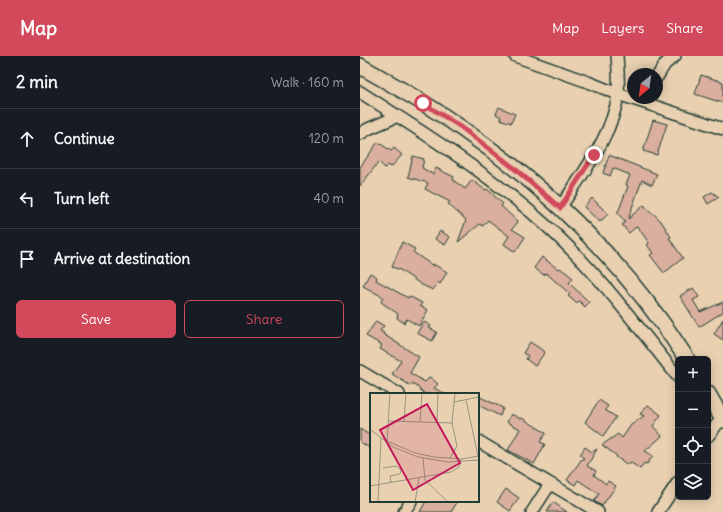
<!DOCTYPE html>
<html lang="en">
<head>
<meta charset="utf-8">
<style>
	body { margin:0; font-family:Delius,sans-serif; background:#20242c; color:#f1f3f6 }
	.controls { position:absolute; right:12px; bottom:12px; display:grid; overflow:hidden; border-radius:6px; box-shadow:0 2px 10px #0003 }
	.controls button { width:36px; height:36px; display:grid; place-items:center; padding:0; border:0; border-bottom:1px solid #363941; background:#171b24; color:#f1f3f6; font:20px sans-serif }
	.compass { position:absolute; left:267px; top:12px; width:36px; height:36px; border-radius:50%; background:#171b24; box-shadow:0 2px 10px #0003; rotate:209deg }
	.stop { position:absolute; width:12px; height:12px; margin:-9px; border:3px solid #d1495b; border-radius:50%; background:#fff }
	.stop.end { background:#d1495b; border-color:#fff; box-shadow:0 1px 4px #0008 }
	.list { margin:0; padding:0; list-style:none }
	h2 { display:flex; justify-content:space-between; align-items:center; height:52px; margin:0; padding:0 16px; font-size:17px }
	h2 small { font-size:13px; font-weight:400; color:#9ea1a6 }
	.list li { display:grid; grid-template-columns:26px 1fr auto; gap:12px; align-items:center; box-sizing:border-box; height:60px; padding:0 16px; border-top:1px solid #363941 }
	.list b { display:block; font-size:15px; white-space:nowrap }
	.list em { font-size:13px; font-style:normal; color:#9ea1a6 }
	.actions { display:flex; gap:8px; padding:12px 16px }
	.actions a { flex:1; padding:9px 0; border:1px solid #d1495b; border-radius:6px; text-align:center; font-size:14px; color:#d1495b }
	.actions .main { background:#d1495b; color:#fff }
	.icon { flex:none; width:22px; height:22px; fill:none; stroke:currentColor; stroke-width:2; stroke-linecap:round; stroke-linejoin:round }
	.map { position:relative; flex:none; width:363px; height:456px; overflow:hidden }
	header { display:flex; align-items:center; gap:24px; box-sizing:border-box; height:56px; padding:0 20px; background:#d1495b; color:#fff }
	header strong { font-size:19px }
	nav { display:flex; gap:22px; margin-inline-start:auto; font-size:14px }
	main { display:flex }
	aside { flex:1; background:#171b24 }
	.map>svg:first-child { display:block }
	.building { fill:#daaf9f; stroke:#1f3d34 }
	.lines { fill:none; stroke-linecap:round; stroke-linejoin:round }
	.minor-casing { stroke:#1f3d34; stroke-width:14 }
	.major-casing { stroke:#1f3d34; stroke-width:18 }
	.minor { stroke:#e9d0b1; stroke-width:11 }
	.major { stroke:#e9d0b1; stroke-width:15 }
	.route { stroke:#d1495b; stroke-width:5 }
	.inset-road { fill:none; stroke:#98957f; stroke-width:1 }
	.view { fill:#c2185b; fill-opacity:0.15; stroke:#c2185b; stroke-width:2 }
	.inset-edge { fill:none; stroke:#1f3d34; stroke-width:2 }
</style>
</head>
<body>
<header>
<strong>Map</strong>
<nav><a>Map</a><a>Layers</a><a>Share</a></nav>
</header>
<main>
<aside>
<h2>2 min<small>Walk · 160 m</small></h2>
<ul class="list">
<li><svg class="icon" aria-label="ahead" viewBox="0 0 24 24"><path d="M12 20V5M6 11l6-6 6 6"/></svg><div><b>Continue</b></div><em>120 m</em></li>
<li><svg class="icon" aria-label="left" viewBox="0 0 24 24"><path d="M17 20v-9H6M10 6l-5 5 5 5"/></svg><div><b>Turn left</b></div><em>40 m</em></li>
<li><svg class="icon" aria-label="arrive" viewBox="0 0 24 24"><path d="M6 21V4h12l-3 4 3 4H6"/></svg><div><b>Arrive at destination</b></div></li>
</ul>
<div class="actions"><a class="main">Save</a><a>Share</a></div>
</aside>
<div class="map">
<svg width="363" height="456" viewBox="0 0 363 456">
	<rect width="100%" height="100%" fill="#e9d0b1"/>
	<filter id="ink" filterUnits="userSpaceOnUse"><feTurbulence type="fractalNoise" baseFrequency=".025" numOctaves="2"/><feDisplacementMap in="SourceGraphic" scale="8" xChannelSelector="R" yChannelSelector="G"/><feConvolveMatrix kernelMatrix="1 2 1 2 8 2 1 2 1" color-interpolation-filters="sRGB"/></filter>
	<g filter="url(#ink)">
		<path class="building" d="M341,19L363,26V47L335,38Z
			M139,51L155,58L151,67L140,63L141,61L136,58Z
			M293,64L307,68L297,99L283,95Z
			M18,86L31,95L34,92L42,99L31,111L28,109L25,112L19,106L18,107L0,130V111Z
			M249,99L297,118L292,129L282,124L268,163L284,149L292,158L293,157L301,165L311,181L309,182L323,202L304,217L290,199L293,197L287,189L289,187L277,170L269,177L262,169L265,166L257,156L259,154L268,130L266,129L270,119L253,112L250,120L243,117Z
			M53,100L64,103L62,112L73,118L76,112L94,121L93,124L105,133L112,124L125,134L127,133L143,148L141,150L158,166L152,173L165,181L155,196L144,188L149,180L128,164L123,170L120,168L98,186L106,164L88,148L90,146L65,133L68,127L48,121Z
			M352,136L359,141L348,148L344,141Z
			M232,142L248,158L240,166L224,151Z
			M80,175L90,181L85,189L75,183Z
			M42,186L55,193L53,196L73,210V208L87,216L80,228L78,226L73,234L62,229L40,214L32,211Z
			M182,201L198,213L200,212L213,222L209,227L229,246L225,251L219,245L216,247L208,240L210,238L186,217L184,219L174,212Z
			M10,217L17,221L16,224L48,242L49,240L62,247L60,250L68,254L59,270L47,263L44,267L37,262L38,258L21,246L23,241L3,230Z
			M333,232L339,241L333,244L340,256L363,246V256L339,271L320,240Z
			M363,263V284L354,278Z
			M16,265L24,270L20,275L24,277L23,278L59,301L50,317L65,326L70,321L78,328L74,332L85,338H65L53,327L51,330L32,318L41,305L20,293L22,289L6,280Z
			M64,266L71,270L69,272L77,276L72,285L57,277Z
			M170,286L185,296L175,310L166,303L168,300L163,297Z
			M118,340L143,352L140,360L118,349Z
			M239,344L248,350L245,354L256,361L243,380L225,366Z
			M288,349L301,359L293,370L302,380L285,395L293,400L287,408L284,407L280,413L270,406L268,409L256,401L257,400L242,389L258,378L262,382L271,369L284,360L280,358Z
			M151,358L161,363L162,362L186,377L180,386L185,388L174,408L148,394L160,373L147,366Z
			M0,373L11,380V393L0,386Z
			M225,391L232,396L237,393L227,410L236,415L234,419L246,428L248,425L256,430L242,450L234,445L239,438L218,424L215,429L207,424L221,404L224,402L220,399Z
			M146,433L159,442L150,455L137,446Z
			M66,445H98L91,456H60Z
			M193,446L207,456H187Z"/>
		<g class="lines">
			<g class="minor-casing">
				<path id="minor" d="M155,0L228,26L258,38L363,73
					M297,21L305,8L315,0
					M0,36C66,78 134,121 191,174C239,218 278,271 318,321
					M0,78L8,73L38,60
					M200,152C222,118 254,78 258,37C259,25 258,12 257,0
					M0,315L39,338
					M348,380L362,362
					M118,385L238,456
					M44,456L51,445
					M172,456L190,428
					M298,456L318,426"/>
			</g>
			<g class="major-casing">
				<path id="major" d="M0,10C34,29 69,49 101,72C191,134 268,211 327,303
					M348,338L363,364"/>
			</g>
			<use href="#minor" class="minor"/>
			<use href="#major" class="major"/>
		</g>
	</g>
	<g class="lines" filter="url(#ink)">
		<path class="route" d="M63,47L101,71L154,112L200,152L234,99"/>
	</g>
	<g transform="translate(10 337)">
		<rect width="109" height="109" fill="#e9d0b1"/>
		<path class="inset-road" d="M96,7L108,63M84,9L109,4M19,28L82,30L85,0M34,29L36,0M50,29L52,0M67,30L68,0M0,36L23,54L48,64L78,69L109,67M17,48L45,60L64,64L91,66L109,63M17,49L20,0M53,65L55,87L78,109M80,65L87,53L82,30M13,75L26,73L31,77L30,81L20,83L21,90M0,93L81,79L89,74L91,66M8,109L11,45M45,109L49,85"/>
		<path class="view" d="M57,11L90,70L43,97L10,37Z"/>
		<rect width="109" height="109" class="inset-edge"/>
	</g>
</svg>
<div class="controls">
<button>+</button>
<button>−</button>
<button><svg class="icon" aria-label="locate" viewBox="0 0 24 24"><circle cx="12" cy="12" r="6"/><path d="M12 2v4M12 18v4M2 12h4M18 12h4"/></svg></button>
<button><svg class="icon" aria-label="layers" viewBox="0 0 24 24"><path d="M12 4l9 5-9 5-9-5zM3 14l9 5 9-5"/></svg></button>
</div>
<svg class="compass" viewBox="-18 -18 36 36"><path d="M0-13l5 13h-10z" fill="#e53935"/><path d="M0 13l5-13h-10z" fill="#9ea1a6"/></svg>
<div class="stop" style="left:63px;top:47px"></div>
<div class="stop end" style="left:234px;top:99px"></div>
</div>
</main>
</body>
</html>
